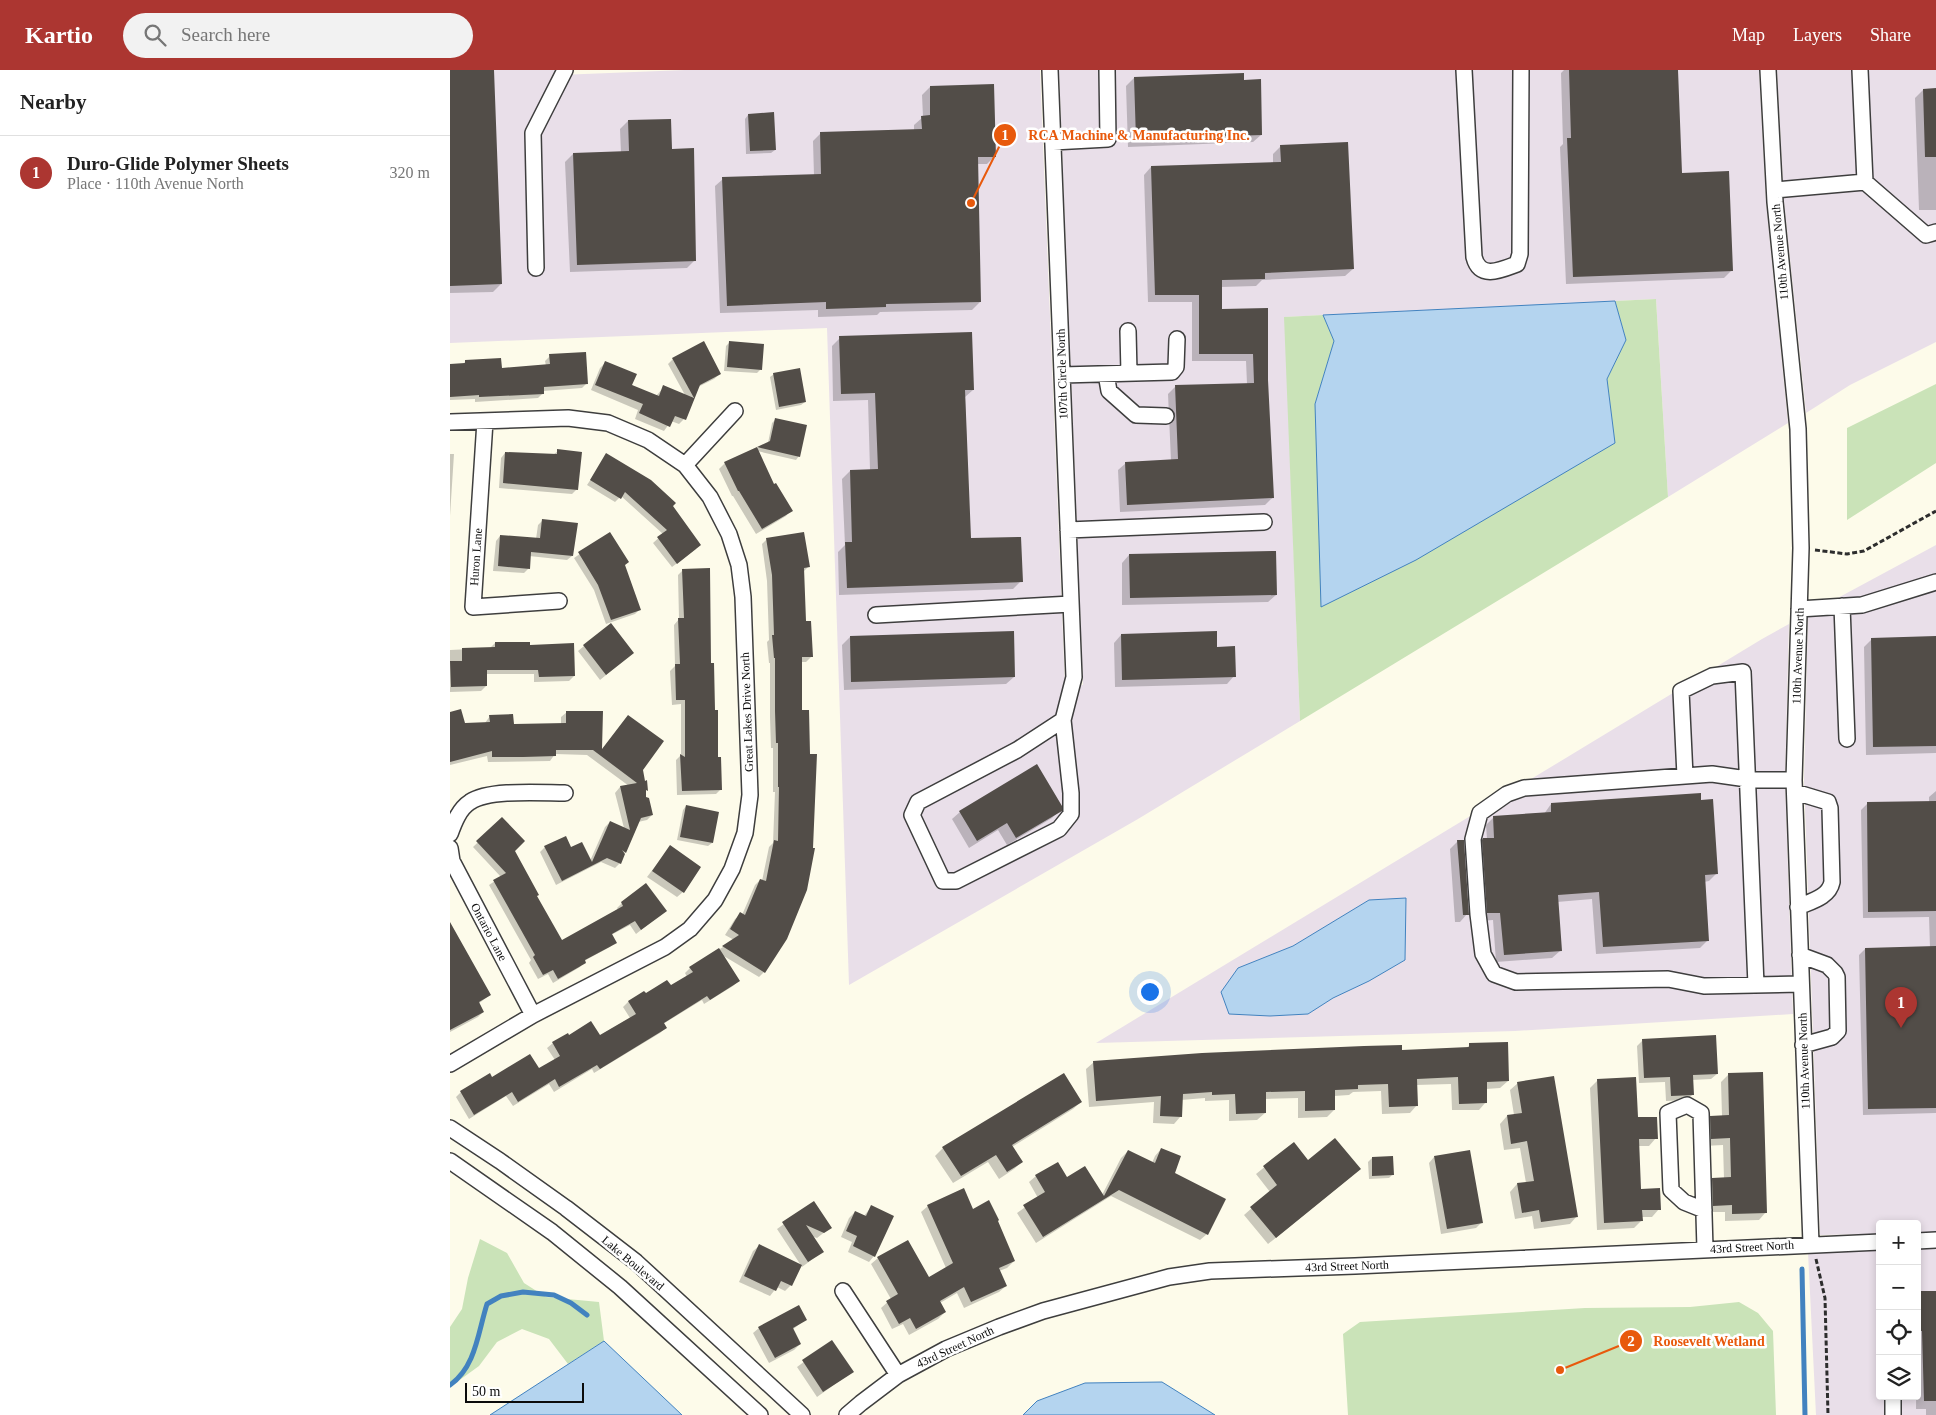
<!DOCTYPE html>
<html lang="en">
<head>
<meta charset="utf-8">
<style>
	body { margin:0; font-family:"Times New Roman",serif; background:#f2f2f2; color:#222 }
	.controls { position:absolute; right:15px; bottom:15px; display:grid; overflow:hidden; border-radius:5px; box-shadow:0 2px 8px #0003 }
	.controls button { width:45px; height:45px; display:grid; place-items:center; padding:0; border:0; border-bottom:1px solid #e0e0e0; background:#fff; color:#222; font:25px sans-serif }
	.scale { position:absolute; left:15px; bottom:12px; width:119px; box-sizing:border-box; padding-left:5px; border:2px solid #0b0b0b; border-top:0; font-size:14px; line-height:18px; white-space:nowrap; color:#0b0b0b; -webkit-text-stroke:4px #fff; paint-order:stroke }
	.you { position:absolute; left:699px; top:921px; width:18px; height:18px; margin:-12px; border:4px solid #fff; border-radius:50%; background:#1a73e8; box-shadow:0 0 0 8px #1a73e833 }
	.badge { display:grid; place-items:center; width:32px; height:32px; border-radius:50%; background:#ac3631; color:#fff; font-size:16px; font-weight:700 }
	.pin { position:absolute; translate:-50% -41px; filter:drop-shadow(0 1px 2px #0008) }
	.pin::after { content:''; position:absolute; top:26px; width:18px; height:15px; background:inherit; clip-path:polygon(0 0,100% 0,50% 100%) }
	.list { margin:0; padding:0; list-style:none }
	h2 { display:flex; justify-content:space-between; align-items:center; height:65px; margin:0; padding:0 20px; font-size:21px }
	h2 small { font-size:16px; font-weight:400; color:#767676 }
	.list li { display:grid; grid-template-columns:32px 1fr auto; gap:15px; align-items:center; box-sizing:border-box; height:75px; padding:0 20px; border-top:1px solid #e0e0e0 }
	.list b { display:block; font-size:19px; white-space:nowrap }
	.list p { margin:0; font-size:16px; white-space:nowrap; color:#767676 }
	.list em { font-size:16px; font-style:normal; color:#767676 }
	.icon { flex:none; width:28px; height:28px; fill:none; stroke:currentColor; stroke-width:2; stroke-linecap:round; stroke-linejoin:round }
	.map { position:relative; flex:none; width:1486px; height:1345px; overflow:hidden }
	header { display:flex; align-items:center; gap:30px; box-sizing:border-box; height:70px; padding:0 25px; background:#ac3631; color:#fff }
	header strong { font-size:24px }
	nav { display:flex; gap:28px; margin-inline-start:auto; font-size:18px }
	.search { width:350px; height:45px; background:#f2f2f2; display:flex; align-items:center; gap:12px; box-sizing:border-box; padding:0 18px; border-radius:28px; color:#767676; font-size:19px }
	main { display:flex }
	aside { flex:1; background:#fff }
	.map>svg:first-child { display:block }
	.industrial { fill:#e9dfe9; fill-rule:evenodd }
	.green { fill:#cae3b8 }
	.water { fill:#b4d4ef; stroke:#4282bf }
	.shadow { fill:#0003 }
	.lines { fill:none; stroke-linecap:round; stroke-linejoin:round }
	.stream { stroke:#4282bf; stroke-width:5 }
	.building { fill:#524d48 }
	.minor-casing { stroke:#3e3e3e; stroke-width:18 }
	.path { stroke:#2d2d2d; stroke-width:3; stroke-dasharray:5 2.5; stroke-linecap:butt }
	.minor { stroke:#fff; stroke-width:15 }
	.labels { text-anchor:middle; dominant-baseline:central; stroke-width:5; stroke-linejoin:round; paint-order:stroke }
	.street-label { font-size:12px; fill:#0b0b0b; stroke:#fff }
	.leader { fill:none; stroke:#e8590c; stroke-width:2 }
	.callout-dot { fill:#e8590c; stroke:#fff; stroke-width:2 }
	.mark-label { font-size:15px; text-anchor:middle; font-weight:bold; fill:#fff }
	.callout-label { font-size:14px; text-anchor:middle; font-weight:bold; fill:#e8590c; stroke:#fff; stroke-width:5; stroke-linejoin:round; paint-order:stroke }
</style>
</head>
<body>
<header>
<strong>Kartio</strong>
<div class="search"><svg class="icon" aria-label="search" viewBox="0 0 24 24"><circle cx="10" cy="10" r="6"/><path d="M15 15l6 6"/></svg>Search here</div>
<nav><a>Map</a><a>Layers</a><a>Share</a></nav>
</header>
<main>
<aside>
<h2>Nearby<small></small></h2>
<ul class="list">
<li><span class="badge">1</span><div><b>Duro-Glide Polymer Sheets</b><p>Place · 110th Avenue North</p></div><em>320 m</em></li>
</ul>
</aside>
<div class="map">
<svg width="1486" height="1345" viewBox="0 0 1486 1345">
	<rect width="100%" height="100%" fill="#fdfbea"/>
	<path class="industrial" d="M0,0H108L109,5L235,0H590L615,616L633,615L609,0H1309L1316,132L1338,353L1218,427L1206,229L835,247L850,651L688,749L399,915L377,258L0,273Z
		M1327,0H1486V272L1400,315L1356,343L1334,131Z
		M1486,475V1162H1467V1154H1430V1164L1370,1165L1354,710L1358,544Z
		M1339,554L1335,710L1343,944L1065,961L646,973L1312,569ZM956,829L955,890L919,911L883,928L858,944L820,946L779,944L788,898L843,876L919,830Z
		M1486,1178V1345H1366L1358,1182L1430,1180V1326H1467V1179Z"/>
	<path class="green" d="M1206,229L1218,427L850,651L834,247L873,245L884,271L865,334L1165,373L1157,309L1176,270L1165,231Z
		M1486,314V393L1397,450V358Z
		M30,1169L57,1183L74,1213L96,1227L149,1232L154,1271L118,1294L99,1269L72,1259L47,1272L29,1296L0,1317V1257L12,1239L18,1208Z
		M1289,1232L1308,1243L1323,1261L1326,1345H898L893,1264L910,1252L1135,1238L1240,1237Z"/>
	<path class="water" d="M1165,231L1176,270L1157,309L1165,373L966,490L871,537L865,334L884,271L873,245Z
		M956,828L955,890L919,911L883,928L858,944L820,946L779,944L771,922L788,898L843,876L919,830Z
		M154,1271L232,1345H40Z
		M712,1312L765,1345H573L587,1331L635,1313Z"/>
	<path class="shadow" d="M0,0H43L51,214L43,222L0,223Z
		M1114,0H1227L1231,104L1282,200L1274,208L1116,214L1110,77L1113,74L1111,3Z
		M684,8L793,11L811,65L803,72L678,77L676,16Z
		M480,17L545,86L537,94H526L530,232L522,240L430,242L427,245L368,247V240L270,243L265,116L273,109L364,106L363,71L371,63L464,60V55L473,47L472,25Z
		M1473,20H1486V140H1469L1465,28Z
		M298,45L325,80L321,83L296,84L295,49Z
		M178,51L221,80L245,190L237,198L120,202L115,92L123,84L171,83L170,59Z
		M831,76L903,199L895,206L812,210L806,216L771,217L770,240H817V310L823,427L815,435L670,442L668,400L676,393L721,391L718,324L726,316L797,314L796,291H742V232H698L694,105L701,97L823,93V84Z
		M390,268L523,320L515,327L520,470L571,511L563,519L389,525L388,482L395,475L392,409L400,401L420,400L418,330L383,331L382,276Z
		M280,272L311,299L307,303L274,301L276,276Z
		M100,286L137,313L132,318L93,321V323L88,328L25,332V329L0,330V295L13,294L15,292L50,299L96,296L95,291Z
		M223,289L270,304L264,309L248,317L234,349L229,354L221,351L214,361L185,349L188,340L141,320L150,298L155,293L181,315L206,326L214,317L235,325L218,294Z
		M324,304L355,332L351,335L326,340L320,307Z
		M326,349L349,386L346,390L307,381L323,416L341,440L336,446L306,464L283,426H282L269,399L275,393L318,373L322,353Z
		M108,381L127,419L122,424L49,418L51,388L55,383L103,385Z
		M0,384H4L0,446Z
		M157,385L221,436L246,479L222,497L203,473L213,464L171,426L165,432L137,415Z
		M93,450L122,486L117,490L79,486V498L74,503L43,501L46,471L50,466L86,469L88,455Z
		M159,464L174,496L190,539L185,544L156,554L144,520L124,488Z
		M317,469L358,497L353,502L355,553L362,586L356,592H351L314,902L309,907L272,885L289,911L283,916L254,934L252,930L213,954L216,958L210,963L144,1003L142,999L104,1022L99,1014L63,1036L56,1026L19,1049L6,1027L11,1022L42,1009L88,1000L105,990L97,978L103,973L118,965L119,967L149,966L180,948L173,937L178,932L194,923L195,925L221,917L237,907L235,903L240,898L284,870L275,865L285,849L291,844L292,845L305,815L310,810L312,811L319,777L323,773L325,722H323V678H321L320,647V593H319L317,572L319,570L317,511L312,474Z
		M679,485L826,525L818,532L672,535V493Z
		M233,500L260,595L266,689L271,719L266,724L227,725L226,690L231,685V634L222,635L220,601L225,596L224,555L229,549L228,505Z
		M671,565L766,578L784,606L777,614L665,617L664,573Z
		M400,567L564,607L556,614L394,620L392,575Z
		M1486,567V683L1416,685L1414,577L1422,569Z
		M45,573L79,576L124,606L119,611L84,612V604H36V616L31,621L0,622V580L40,578Z
		M134,576L183,583L150,610L128,581Z
		M117,642L151,681L178,646L196,720L194,728L202,745L197,750L188,752L170,793L165,798L151,792L106,815L90,782L95,777L121,779L140,791L155,757L160,752L174,758L165,723L170,717L179,716L137,685L105,684L100,691L38,692L37,686L0,695V644L14,654L35,653L40,646L62,655L111,654V647Z
		M1486,721V1043L1413,1045L1409,885L1415,879L1480,878L1479,847L1413,848L1411,740L1417,734L1479,732V727Z
		M1101,734L1267,803L1259,811L1254,812L1258,870L1250,878L1146,884L1142,829L1107,832L1110,881L1102,888L1046,892L1043,850L1030,851L1025,778L1033,770L1037,769L1036,755L1044,747L1094,744Z
		M236,736L262,773L258,776L227,770L233,740Z
		M610,740L602,748L557,775L548,760L519,778L502,749L510,742Z
		M52,749L64,781L86,827L111,872L168,840L167,838L172,833L196,815L210,845L186,864L180,855L161,865L165,872L160,877L134,891L130,897L103,913L98,904L88,909L79,893L81,890L39,815L51,807L23,777Z
		M1008,771L1017,844L1010,852H1005L1000,779Z
		M220,777L233,822L227,827L197,807Z
		M0,853L40,925L28,934L33,942L28,947L0,962Z
		M1193,970L1267,1004L1261,1009L1242,1010L1243,1024L1237,1030L1216,1031L1215,1012L1189,1013L1187,976Z
		M1020,975L1058,1011L1050,1018L1036,1019V1032L1029,1040H1002L1001,1014L966,1015L967,1035L960,1043L932,1044L931,1021L903,1022L899,1025L884,1026V1040L877,1047L848,1048V1028L814,1029L815,1043L807,1050L779,1051V1030L755,1031V1028L731,1030V1046L724,1054L703,1053L704,1032L639,1037L636,999L644,992L1015,979Z
		M1278,1005L1316,1142L1309,1150L1275,1151V1142H1256L1255,1117L1263,1109H1274L1273,1075L1254,1076V1054L1261,1047L1272,1046L1271,1012Z
		M1148,1010L1206,1068L1199,1076H1188L1190,1120L1209,1139L1202,1147H1191V1151L1184,1158L1147,1160L1140,1018Z
		M1068,1013L1127,1146L1120,1154L1084,1159L1082,1146L1065,1149L1060,1122L1067,1114L1076,1113L1070,1078L1054,1080L1050,1054L1057,1046L1064,1045L1060,1020Z
		M631,1032L623,1039L562,1077L572,1092L564,1099L549,1109L538,1092L503,1113L485,1086L493,1078Z
		M844,1073L858,1091L902,1106L818,1174L794,1145L820,1122L806,1104Z
		M711,1079L757,1164L750,1170L661,1126L586,1173L567,1143L588,1128L579,1112L586,1106L617,1109L652,1125L671,1088L678,1081L702,1093L705,1086Z
		M984,1087L1032,1152L1026,1158L991,1164L979,1093Z
		M922,1088L942,1105L939,1108L919,1109L918,1092Z
		M363,1133L380,1158L367,1168L361,1166L372,1182L352,1197L327,1159Z
		M478,1136L522,1140L546,1151L564,1191L557,1198L549,1201L556,1216L549,1222L514,1238L507,1223L490,1233L495,1242L488,1249L459,1265L453,1254L442,1259L431,1238L441,1229L421,1194L428,1188L479,1208L496,1198L471,1142Z
		M421,1137L424,1186L419,1192L398,1182L402,1172L391,1167L399,1148L405,1142L414,1146Z
		M309,1176L341,1215L335,1221L327,1217L320,1226L289,1212L303,1181Z
		M1467,1222H1486V1345H1476V1339H1466Z
		M355,1250L342,1260L350,1274L344,1280L319,1293L303,1263L309,1258Z
		M382,1271L402,1302L367,1327L347,1297Z"/>
	<g class="lines">
		<path class="stream" d="M1352,1199L1355,1345
			M0,1315C26,1297 28,1262 37,1234L51,1226L73,1222L104,1225L121,1233L137,1245"/>
	</g>
	<path class="building" d="M0,0H44L52,214L0,216Z
		M1119,0H1228L1232,103L1279,101L1283,201L1123,207L1117,68H1121Z
		M794,3V10L811,9L812,65L686,69L684,7Z
		M544,14L546,87H528L531,232L436,234V237L376,239V232L277,236L272,107L371,104L370,62L472,59L471,46L480,45V16Z
		M1486,18V87H1475L1473,19Z
		M324,42L326,80L300,81L298,44Z
		M221,49L222,79L244,78L246,191L127,195L123,83L179,81L178,50Z
		M898,72L904,199L815,203V209L772,210V239L818,238V310L824,428L677,435L675,392L728,389L725,315L804,313L803,284H749V225H705L701,96L831,92L830,75Z
		M522,262L524,320H515L521,468L571,467L573,512L397,518L395,472H402L400,400L428,399L425,323L391,324L389,266Z
		M254,271L271,304L250,315L236,350L225,346L220,357L189,343L193,334L145,315L155,291L187,304L182,315L209,326L213,315L244,328L222,288Z
		M279,271L314,274L312,300L277,297Z
		M136,282L138,314L94,317V324L29,327V325L0,327V294L15,293V290L51,288L52,298L100,294L99,284Z
		M350,298L356,332L329,337L323,303Z
		M325,348L357,355L350,387L307,377L320,371Z
		M307,377L324,414L326,413L343,441L312,459L289,421H288L274,392Z
		M107,379L132,382L128,420L53,413L55,382L107,384Z
		M156,383L201,410L226,433L223,436L251,475L227,494L207,467L217,460L175,422L171,429L140,410Z
		M92,449L128,453L123,486L81,482L80,499L48,496L50,465L90,468Z
		M160,462L179,492L175,495L191,540L161,550L148,515L128,482Z
		M354,462L360,497L354,498L356,551H361L363,587H352V640H359L360,684H367L363,778H365L357,820L337,869L315,903L272,876L289,865L280,859L290,842L295,845L310,809L316,811L324,770L328,771L329,717H328V673H326L325,641V588H324L322,565H324L322,505L316,468Z
		M826,481L827,525L680,528L679,484Z
		M260,498L261,593H264L265,640H268V687H271L272,720L232,721L230,684L235,687V630H226L225,594H230L228,548H234L232,499Z
		M161,553L184,583L156,605L133,575Z
		M564,561L565,607L401,612L400,566Z
		M767,561V577L785,576L786,607L672,610L671,564Z
		M1486,566V676L1423,677L1421,568Z
		M45,572H80V575L124,573L125,606L89,607L88,600H37V616L1,617L0,591H12V578L45,577Z
		M11,639L15,653L40,652L39,645L63,644L64,654L116,653V641H153L152,679L178,645L214,671L193,700L195,711L197,710L198,721L196,720V727L199,728L203,745L191,748L176,783L172,780L175,784L171,794L157,788L112,811L94,776L116,766L121,777L132,772L142,792L160,751L180,760L170,716L187,713L143,680H106V686L73,687H42V681L0,692V642Z
		M587,694L612,736V741L566,768L557,753L527,771L509,741Z
		M1251,723V730L1263,729L1268,804L1255,805L1259,871L1153,877L1149,822L1108,825L1112,881L1054,885L1050,843H1037L1032,770L1033,768H1044L1043,746L1101,742V733Z
		M1486,731V841L1418,842L1417,732Z
		M236,735L269,742L263,773L230,767Z
		M52,747L75,771L65,781L89,825L87,826L112,870L173,836L171,832L196,813L217,841L191,860L185,851L162,864L167,873L135,890L136,893L108,909L103,900L93,905L83,887L85,885L43,810L56,803L26,771Z
		M1007,770H1014L1019,845H1013Z
		M220,775L251,797L234,823L202,801Z
		M0,852L41,925L29,932L34,942L0,960Z
		M1486,876V1038L1418,1039L1415,878Z
		M269,878L290,911L260,930L257,926L214,953L217,958L150,999L147,995L109,1017L105,1009L68,1032L62,1022L24,1045L10,1021L40,1003L42,1007L80,984L89,998L110,986L102,972L118,963L119,965L141,951L150,965L186,944L178,931L194,921L196,923L217,910L221,915L243,902L239,897Z
		M1266,965L1268,1004L1243,1005L1244,1025L1221,1026L1220,1007L1194,1008L1192,969Z
		M1058,972L1059,1011L1037,1012V1033L1009,1034L1008,1007L967,1009L968,1036L939,1037L938,1014L908,1015V1019L885,1020V1040L855,1041V1021L816,1022V1043L786,1044L785,1024L762,1025V1022L733,1024L732,1047L710,1046L711,1026L646,1031L643,991L752,983L914,976L952,975V980L1019,977V973Z
		M1313,1002L1317,1143L1282,1144V1135L1263,1136L1262,1108L1281,1107L1280,1068L1261,1069L1260,1046L1279,1045L1278,1003Z
		M614,1003L632,1032L562,1075L573,1092L557,1102L546,1085L511,1106L492,1077Z
		M1104,1006L1128,1147L1091,1152L1089,1140L1072,1143L1067,1113L1084,1111L1077,1071L1061,1074L1057,1045L1072,1043L1067,1012Z
		M1186,1007L1188,1047H1207L1208,1069H1189L1191,1119L1210,1118L1211,1140H1192L1193,1151L1154,1153L1147,1009Z
		M885,1068L911,1099L826,1168L800,1137L827,1115L813,1096L844,1072L858,1090Z
		M711,1078L731,1086L725,1103L776,1129L758,1165L669,1120L593,1167L573,1135L595,1122L585,1105L608,1092L617,1107L635,1096L654,1126L678,1080L705,1093Z
		M1020,1080L1033,1153L997,1159L984,1086Z
		M943,1086L944,1105L922,1106V1087Z
		M514,1118L523,1139L539,1130L549,1150L548,1151L565,1191L549,1198L557,1216L521,1232L514,1217L490,1231L496,1242L466,1259L460,1248L449,1254L436,1231L448,1224L427,1187L458,1170L479,1207L503,1193L477,1135Z
		M364,1131L382,1158L374,1163L356,1155L374,1182L358,1192L332,1152Z
		M421,1135L444,1146L425,1187L403,1176L407,1166L396,1161L405,1141L416,1146Z
		M309,1174L352,1195L342,1216L331,1211L326,1221L294,1206Z
		M1467,1221H1486V1331H1474L1472,1261H1467Z
		M349,1235L357,1250L343,1258L351,1274L325,1288L308,1257Z
		M382,1270L404,1302L373,1322L352,1290Z"/>
	<g class="lines">
		<g class="minor-casing">
			<path id="minor" d="M600,0L624,607L613,650L567,680L468,732L462,745L493,811H506L609,759L621,744V723L613,650
				M1014,0L1024,187C1030,210 1051,200 1067,194L1070,184L1071,0
				M1318,0L1325,132L1348,359L1351,478L1344,710L1361,1174
				M603,72L658,69L657,0
				M1415,112L1476,165L1486,162
				M1325,120L1415,112L1410,0
				M86,198L83,63L115,0
				M678,261L679,303
				M656,304L659,321L686,345L716,346
				M612,305L722,302L726,297L727,269
				M35,351L23,537L109,531
				M0,352L118,348L158,353L198,370L235,395L260,427L279,464L289,495L293,527L300,725L295,763L282,799L265,830L240,859L215,877L83,945L0,994
				M235,395L285,341
				M618,460L814,452
				M1392,536L1397,669
				M1349,539L1412,535L1486,512
				M426,545L621,534
				M1235,706L1231,621L1262,606L1293,602L1306,915
				M1344,710H1304L1262,704L1074,718L1057,724L1030,743L1023,769L1028,844L1033,884L1044,904L1066,912L1218,909L1254,916L1350,914
				M1345,722L1378,732L1380,738L1382,812C1379,827 1362,831 1348,837
				M0,764C4,753 9,739 20,732C39,719 92,723 115,723
				M0,778L2,791L83,945
				M1350,885L1377,895L1385,903L1387,907L1388,961L1382,967L1353,975
				M0,1058L50,1091L116,1138L186,1192L352,1345
				M0,1091L102,1162L170,1217L310,1345
				M1254,1140L1234,1132L1221,1120L1218,1043L1237,1035L1251,1043L1255,1179
				M1467,1171L1486,1170
				M393,1221L448,1305
				M1443,1326V1345
				M397,1345L411,1333L448,1305L496,1279L549,1257L593,1241L719,1207L760,1201L905,1196L1430,1172"/>
		</g>
		<path class="path" d="M1365,480L1397,484L1414,481L1486,441
			M1366,1189L1375,1228L1378,1345"/>
		<use href="#minor" class="minor"/>
	</g>
	<g class="labels">
		<g class="street-label">
			<text transform="translate(1330 182) rotate(-95)">110th Avenue North</text>
			<text transform="translate(612 304) rotate(-92)">107th Circle North</text>
			<text transform="translate(26 487) rotate(-86)">Huron Lane</text>
			<text transform="translate(1348 586) rotate(-88)">110th Avenue North</text>
			<text transform="translate(297 642) rotate(-92)">Great Lakes Drive North</text>
			<text transform="translate(39 862) rotate(62)">Ontario Lane</text>
			<text transform="translate(1354 991) rotate(-92)">110th Avenue North</text>
			<text transform="translate(1302 1177) rotate(-3)">43rd Street North</text>
			<text transform="translate(183 1193) rotate(40)">Lake Boulevard</text>
			<text transform="translate(897 1196) rotate(-2)">43rd Street North</text>
			<text transform="translate(505 1277) rotate(-25)">43rd Street North</text>
		</g>
	</g>
	<path class="leader" d="M521 133L555 65M1110 1300L1181 1271"/>
	<g class="callout-dot">
		<circle cx="521" cy="133" r="5"/>
		<circle cx="1110" cy="1300" r="5"/>
		<circle cx="555" cy="65" r="12"/>
		<circle cx="1181" cy="1271" r="12"/>
	</g>
	<g class="mark-label">
		<text x="555" y="70">1</text>
		<text x="1181" y="1276">2</text>
	</g>
	<g class="callout-label">
		<text x="689" y="70">RCA Machine &amp; Manufacturing Inc.</text>
		<text x="1259" y="1276">Roosevelt Wetland</text>
	</g>
</svg>
<div class="controls">
<button>+</button>
<button>−</button>
<button><svg class="icon" aria-label="locate" viewBox="0 0 24 24"><circle cx="12" cy="12" r="6"/><path d="M12 2v4M12 18v4M2 12h4M18 12h4"/></svg></button>
<button><svg class="icon" aria-label="layers" viewBox="0 0 24 24"><path d="M12 4l9 5-9 5-9-5zM3 14l9 5 9-5"/></svg></button>
</div>
<div class="scale">50 m</div>
<div class="you"></div>
<div class="pin badge" style="left:1451px;top:958px">1</div>
</div>
</main>
</body>
</html>
